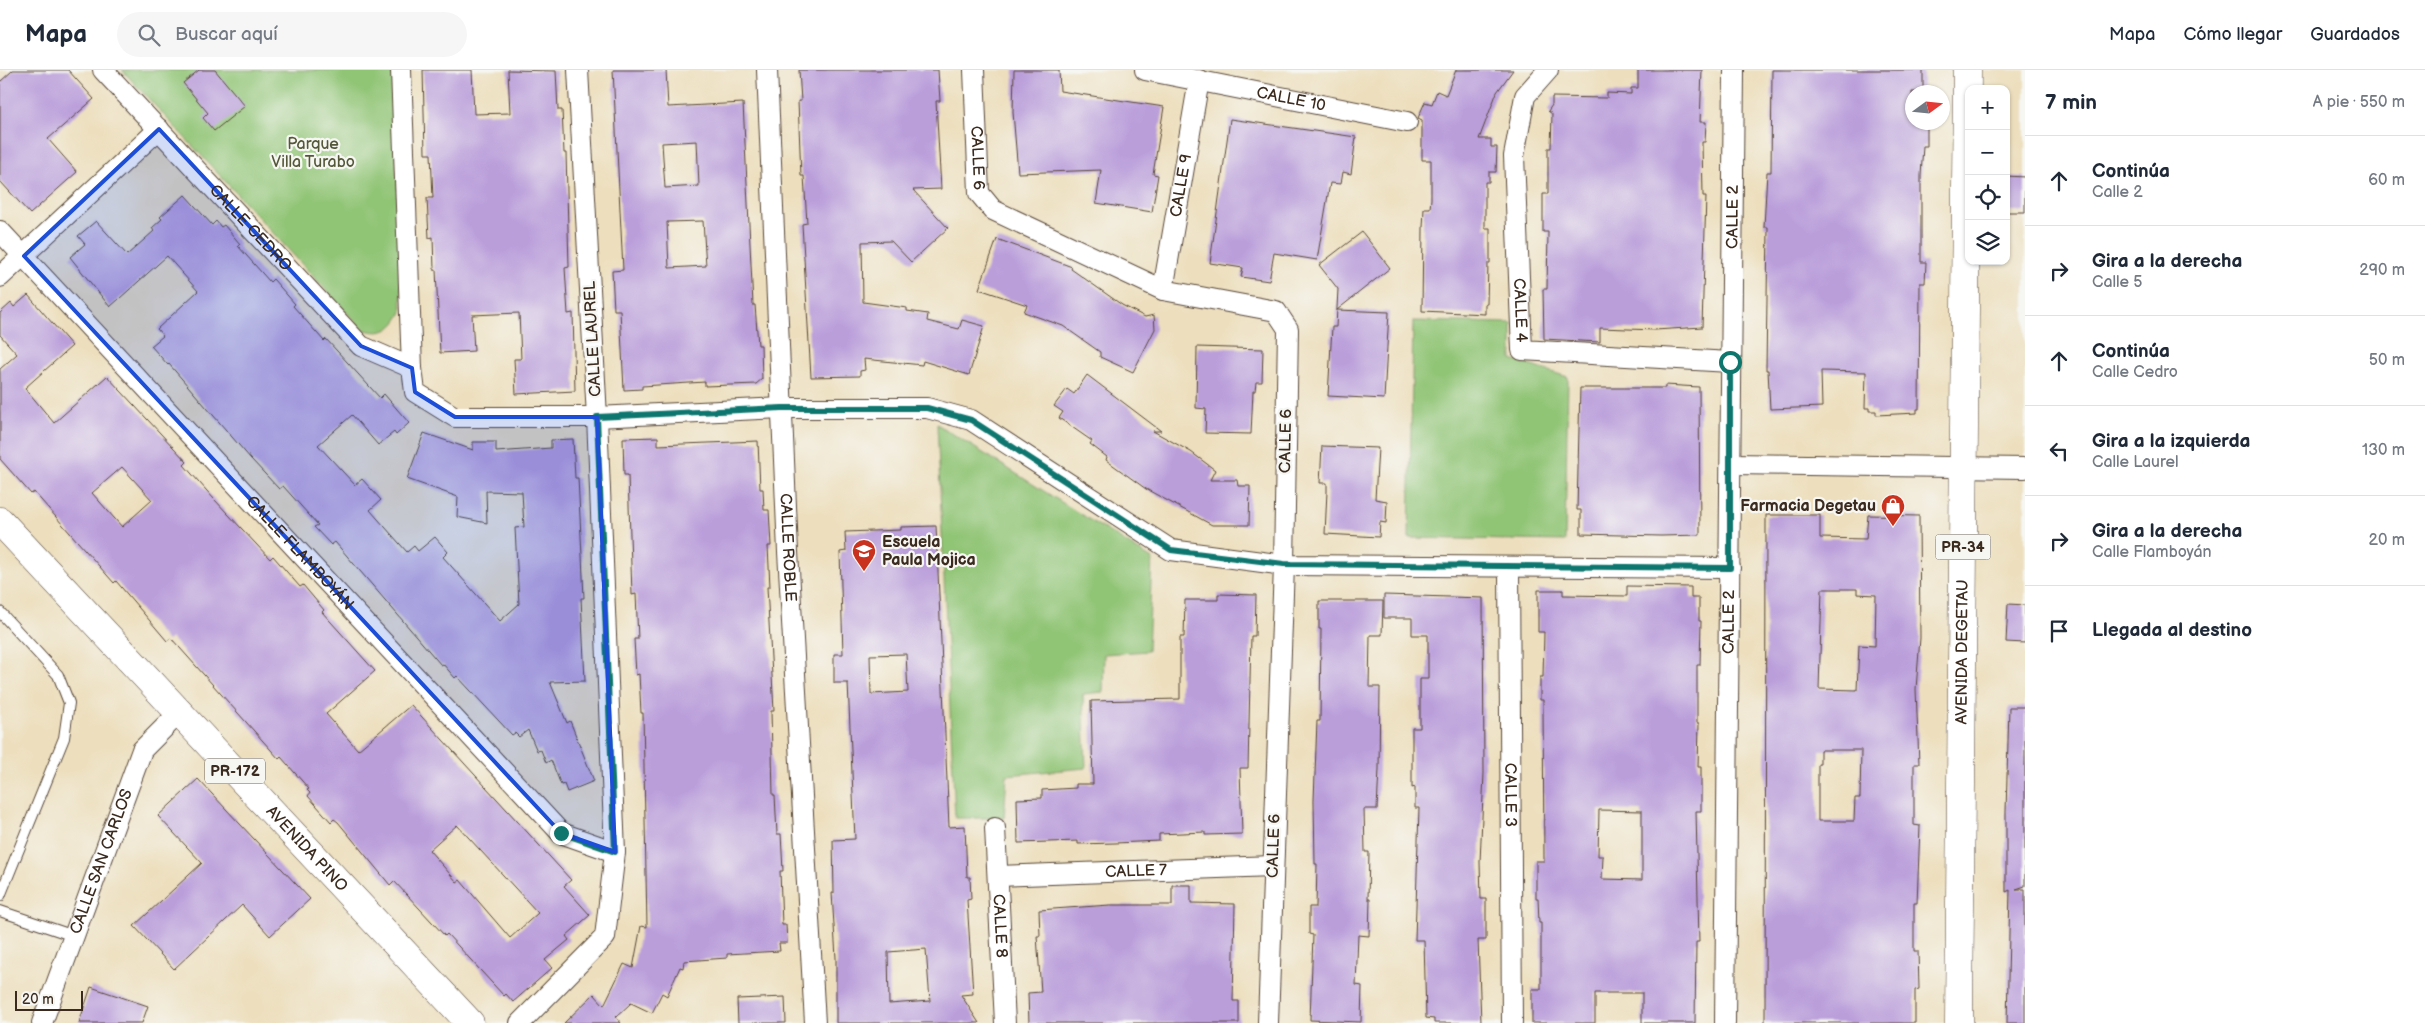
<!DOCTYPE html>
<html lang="es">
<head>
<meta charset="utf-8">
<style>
	body { margin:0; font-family:"Balsamiq Sans",sans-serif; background:#f6f6f7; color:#1f2937 }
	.controls { position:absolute; right:15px; top:15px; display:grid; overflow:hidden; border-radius:10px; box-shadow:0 1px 4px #0004 }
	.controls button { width:45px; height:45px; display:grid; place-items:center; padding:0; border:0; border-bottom:1px solid #e0e1e3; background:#fff; color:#1f2937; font:25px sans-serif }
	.compass { position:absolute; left:1905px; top:15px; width:45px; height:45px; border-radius:50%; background:#fff; box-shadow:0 1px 4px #0004; rotate:75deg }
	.scale { position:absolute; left:15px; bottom:12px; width:68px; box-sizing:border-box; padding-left:5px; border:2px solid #3b2a1e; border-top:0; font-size:14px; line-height:18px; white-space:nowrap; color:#3b2a1e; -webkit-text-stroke:4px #f6f6f2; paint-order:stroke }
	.stop { position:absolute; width:15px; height:15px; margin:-11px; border:4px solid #0f766e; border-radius:50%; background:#fff }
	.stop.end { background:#0f766e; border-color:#fff; box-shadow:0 1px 5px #0008 }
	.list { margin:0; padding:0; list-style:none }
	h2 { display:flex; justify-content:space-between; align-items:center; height:65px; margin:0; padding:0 20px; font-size:21px }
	h2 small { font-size:16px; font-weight:400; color:#747a83 }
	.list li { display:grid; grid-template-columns:32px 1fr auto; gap:15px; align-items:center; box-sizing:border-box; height:90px; padding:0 20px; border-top:1px solid #e0e1e3 }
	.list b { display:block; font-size:19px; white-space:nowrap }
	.list p { margin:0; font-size:16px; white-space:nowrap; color:#747a83 }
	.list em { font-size:16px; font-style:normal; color:#747a83 }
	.icon { flex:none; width:28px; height:28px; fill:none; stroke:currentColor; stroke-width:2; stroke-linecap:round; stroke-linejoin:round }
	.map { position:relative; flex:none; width:2025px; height:953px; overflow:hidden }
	header { display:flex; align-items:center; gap:30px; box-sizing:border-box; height:70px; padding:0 25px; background:#fff; border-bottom:1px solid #e0e1e3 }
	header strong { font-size:24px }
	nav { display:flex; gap:28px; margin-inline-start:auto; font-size:18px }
	.search { width:350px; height:45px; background:#f6f6f7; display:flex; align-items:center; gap:12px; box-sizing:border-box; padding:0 18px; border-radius:28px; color:#747a83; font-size:19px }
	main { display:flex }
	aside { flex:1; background:#fff }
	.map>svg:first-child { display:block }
	.green { fill:#91c576; stroke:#66784a }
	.building { fill:#ba9eda; fill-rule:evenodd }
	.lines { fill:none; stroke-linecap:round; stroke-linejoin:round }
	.service-casing { stroke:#564536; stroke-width:12 }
	.minor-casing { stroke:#564536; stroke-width:22 }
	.primary-casing { stroke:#564536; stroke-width:29 }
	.service { stroke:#fff; stroke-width:10 }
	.minor { stroke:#fff; stroke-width:20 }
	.primary { stroke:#fff; stroke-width:28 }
	.route { stroke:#0f766e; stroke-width:6 }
	.marked { fill:#1d4ed8; fill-opacity:0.2; stroke:#1d4ed8; stroke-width:4; stroke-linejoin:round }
	.labels { text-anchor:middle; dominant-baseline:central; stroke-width:4.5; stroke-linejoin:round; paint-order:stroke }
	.shield { fill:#f6f6f2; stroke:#73675e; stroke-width:1 }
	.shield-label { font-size:15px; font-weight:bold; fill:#3b2a1e }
	.street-label { font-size:16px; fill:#3b2a1e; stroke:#f6f6f2 }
	.park-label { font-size:16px; fill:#555838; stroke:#f6f6f2 }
	.poi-label { font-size:16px; font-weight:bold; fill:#3b2a1e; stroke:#f6f6f2; text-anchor:end }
</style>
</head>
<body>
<header>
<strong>Mapa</strong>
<div class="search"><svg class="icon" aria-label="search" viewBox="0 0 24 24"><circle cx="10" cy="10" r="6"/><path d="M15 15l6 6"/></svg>Buscar aquí</div>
<nav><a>Mapa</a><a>Cómo llegar</a><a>Guardados</a></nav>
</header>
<main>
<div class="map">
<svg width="2025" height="953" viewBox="0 0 2025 953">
	<rect width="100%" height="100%" fill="#f6f6f2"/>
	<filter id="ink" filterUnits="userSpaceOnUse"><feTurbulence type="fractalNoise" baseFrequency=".02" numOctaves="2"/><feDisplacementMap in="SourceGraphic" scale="10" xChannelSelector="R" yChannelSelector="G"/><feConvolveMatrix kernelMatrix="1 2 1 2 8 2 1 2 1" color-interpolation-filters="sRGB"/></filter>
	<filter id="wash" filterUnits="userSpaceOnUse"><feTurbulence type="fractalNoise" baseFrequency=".0096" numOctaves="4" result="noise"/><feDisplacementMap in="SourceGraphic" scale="20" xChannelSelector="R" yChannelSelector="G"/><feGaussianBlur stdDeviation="1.12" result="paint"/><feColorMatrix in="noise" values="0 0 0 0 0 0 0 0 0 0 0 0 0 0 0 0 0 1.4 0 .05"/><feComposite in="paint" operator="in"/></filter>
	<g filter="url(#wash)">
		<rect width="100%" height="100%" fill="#eddfbe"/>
		<path class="green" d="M122,0H393L402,242C392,260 383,266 362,259Z
			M1413,251L1512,253V290L1568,307L1565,471L1409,468Z
			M937,354L1152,489L1148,581L1104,584L1103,622L1083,624L1086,698L1007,705L1004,748H955Z"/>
		<g id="blocks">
			<path class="building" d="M13,0H68L94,29L48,69L77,102L30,144L0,111V12Z
				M199,0H215L245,36L214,61L203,48L208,43L183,13Z
				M423,0H472L474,44L510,43L508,0L556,1L558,40H562L564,83H566L569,197L565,198L568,244L573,243L575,321L516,324L514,289H521L519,243L472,245L474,281L440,283L436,200H434L433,167L429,168L427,128H433L431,84H425Z
				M613,0H666L668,37L743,33L753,235H755L758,275H761L762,309L756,314L705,316V312L642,316V319L624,320L620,240H614L612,201L623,200ZM697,71L699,116L665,118L662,73ZM703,151L706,196L669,198L667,152Z
				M799,0H938L940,31H936L941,119L913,120L948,158L911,192L891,171L862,172L863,232L907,238V241L928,244L927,251L959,259L962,250L984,256L969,305L923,291L922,295L864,289L865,300L860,301V306L811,307L802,154L807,153L804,106H801L798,31H801Z
				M1014,0H1059L1060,21L1164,37L1153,104L1158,105L1152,142L1096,133L1101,100L1018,103L1013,42Z
				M1456,0H1513L1497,22L1479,69H1491V77H1497L1496,102H1489V112H1485V158H1490V193H1488L1487,234H1485V244L1422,241L1423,158L1424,138H1430L1431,129V90H1422V50L1418,48L1425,32L1432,34L1437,21L1446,25Z
				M1638,0H1702L1700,52H1706L1705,72H1702L1703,126H1706L1702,257L1655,260L1600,258V272L1544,269L1543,219H1547L1548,162H1543V124H1548V78H1551L1552,44L1548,41L1552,35V27L1607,28V23L1631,24V18H1638Z
				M1772,0H1923V22H1912V52H1927V76H1923L1921,106V192H1926L1925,213H1920L1919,339H1917V343L1876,345V341H1869V338H1865L1866,302L1821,301L1822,337L1770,339L1768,300H1766L1768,157H1764L1767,102H1771Z
				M1230,49L1356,67L1351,104L1343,102L1341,114L1330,113L1317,190L1274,183L1269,211L1241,207L1243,198L1210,193Z
				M2006,106L2025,107V142H2006Z
				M185,125L212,155L216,151L221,157L224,155L240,174L238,176L270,212L273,209L295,234L293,236L324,271L326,269L380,328L384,324L409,353L396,365L394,362L378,375L352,345L318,375L355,415L362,409L381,430L370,440L407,482L414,476L418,481L435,467L448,482L443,487L500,551L519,534L515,458L524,457L522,422L486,421L487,453L457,447L458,427L407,409L424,363L473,380V372H496V382L551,378V370L573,369L575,408H578L582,486L584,528H581L585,611L550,612L567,653L570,651L594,711L567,722L564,714L561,715L551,690L546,693L541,680L537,681L528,660L519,667L515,663L512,665L457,606L455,608L443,594L441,595L335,472L331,475L314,457L318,455L283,416L279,419L251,389L169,294L168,295L151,276L163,266L157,259L198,221L167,186L110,237L70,187L85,174L78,166L96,151L127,185L154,161L152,158L162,149L160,147Z
				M1362,162L1390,198L1337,240L1389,242L1384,329L1328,326L1332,257H1336L1338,219L1319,195Z
				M997,169L1072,197L1071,199L1122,235L1145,247L1154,245L1155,259L1133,302L1100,287V282L1063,256L1024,242L1027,235L979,219Z
				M28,225L72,276L25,318L54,353L107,306L187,392L184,395L214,429L270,489L273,486L300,517L303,515L324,540L322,542L375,601L326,644L358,680L411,635L571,810L564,816L590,845L566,866L569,870L545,890L552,898L513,932L506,924L504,926L447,864L445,866L394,811L390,815L338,752L334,749L331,752L308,726L310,723L307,720L309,719L281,687L279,689L171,568L167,571L116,511L114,513L34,422L31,424L0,389V299L17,284L0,265V243L11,233L14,237ZM122,397L152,430L122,457L92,423ZM457,755L538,843L510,868L460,810L457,812L429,780Z
				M1197,277L1263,279L1262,312H1256L1255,321H1253L1251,364L1205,363L1206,339L1196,338Z
				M1087,305L1161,361H1153L1191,382L1215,400L1210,410H1237L1238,416H1250L1249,455H1212L1146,419L1106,390L1107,387L1090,374L1092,371L1059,348L1063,342L1054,336L1067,319L1074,324Z
				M1665,315L1699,317L1700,465L1661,466L1581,464V440H1577L1580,318H1665Z
				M658,367V375L758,371L760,419H763L764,440H769L771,476H768L770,517H767L774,641H771L773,725H775L777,764H781L783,801H780L782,855H786L787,873H779L780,881L727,884V888L684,891L683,898L680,897L667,926L662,923L652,943L631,933L616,947L621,953H564L594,924L604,935L624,894L633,898L641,856L647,857L643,643H641L639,604L636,605L634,569H638L636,524L632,525L628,405H624L623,368Z
				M1322,376L1378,378L1375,429L1387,431L1386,453L1380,452L1379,467L1325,464L1327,421V413H1320Z
				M1766,445H1820V468L1866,469L1868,445L1919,446L1920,568L1916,619L1919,694H1914V755L1920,756L1917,833H1914V881H1918L1919,919L1915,920V953H1765ZM1822,519H1857V524L1876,525L1875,576L1859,575L1857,620L1819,619ZM1820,680H1861L1860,728H1855L1854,751H1818V694H1820Z
				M936,456L949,757L965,756L967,807H970L971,829L967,830L973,924L961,925L979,953H836V888L832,823H834L833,770L855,769L848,613H834V584H843L840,482L846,481L845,462L901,460V457ZM906,584L908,622L871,624L870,585ZM926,879L930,931L889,934L888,882Z
				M1627,516L1691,517V528H1699V551H1701L1700,595H1697V653H1699L1698,697H1701V741H1696L1699,872H1696L1695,953H1642V923H1595V953H1532V919H1541V853H1539L1538,828H1536V791H1544L1543,630H1540V607H1543L1544,562H1538V520H1563V525L1627,526ZM1599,740L1642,741V810L1602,809L1603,786H1598Z
				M1218,524L1256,525L1255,566H1251L1248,698H1240L1242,764L1205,765V762L1159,764V771L1115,773L1078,774V771L1018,773L1017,729L1042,728V720L1076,718V714H1093L1091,631L1180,629V567H1184L1185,530H1218Z
				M1384,525L1483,528L1484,703L1480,792L1481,829H1486V870H1478L1481,953H1434V949L1426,948L1424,870H1415L1419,738H1415V717L1412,718V658H1420V609H1428V565H1412V548H1384Z
				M1319,531H1383L1382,565H1370L1369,617H1380L1379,699L1377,739H1364L1365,782H1369L1368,829H1370L1369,866L1358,865L1356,915L1362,916L1361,952L1310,950L1313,865L1309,864V837H1316L1317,794H1315L1314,731L1317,651H1320L1321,559H1319Z
				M2008,534L2025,535V573L2006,572Z
				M2009,637H2025V816L2016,819H2025V953H2007L2010,820L2006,822V742Z
				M198,709L310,829L270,866L242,835L174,899L134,856L202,793L158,746Z
				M1172,815H1191V833L1235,834L1233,931H1239V953H1029L1028,923L1041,922L1037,866H1040L1039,840L1110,835H1172Z
				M91,917L148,936L142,953H79Z
				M785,927L786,953H738L737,929Z"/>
		</g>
	</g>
	<g filter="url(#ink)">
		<use href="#blocks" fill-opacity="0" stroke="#564536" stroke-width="1"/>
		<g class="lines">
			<g class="service-casing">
				<path id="service" d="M0,542L58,605L69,633L64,668L0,826
					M0,841L74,866"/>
			</g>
			<g class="minor-casing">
				<g id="minor">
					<path id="s1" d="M103,0L361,276L412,298"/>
					<path d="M401,0L412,298L415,322L455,347H597L782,338H927L971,350L1171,480L1284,495L1730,498"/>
					<path id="s2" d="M767,0L788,482L815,953"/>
					<path id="s3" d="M974,0L979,123L993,140L1163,220L1276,241L1288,259L1284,495L1268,953"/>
					<path id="s4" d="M1145,0L1407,52"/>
					<path id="s5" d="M1548,0L1525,26L1514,86L1522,280L1730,292"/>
					<path id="s6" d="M0,161L561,763L615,782"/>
					<path d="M0,207L159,59"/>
					<path id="s7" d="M1163,220L1199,10"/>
					<path d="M1731,394L2025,398"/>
					<path id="s8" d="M1509,497L1512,953"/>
					<path id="s9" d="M995,758L1005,953"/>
					<path id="s10" d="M998,806L1273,796"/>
					<path id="s11" d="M42,953L142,680L180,642"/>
					<path d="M520,953L605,867L615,782L597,347L578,0"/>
					<path id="s12" d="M1725,953L1734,0"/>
				</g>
			</g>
			<g class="primary-casing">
				<g id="primary">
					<path id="s13" d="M0,451L470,953"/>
					<path id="s14" d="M1959,953L1967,0"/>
				</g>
			</g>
			<use href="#service" class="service"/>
			<use href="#minor" class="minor"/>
			<use href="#primary" class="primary"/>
		</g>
	</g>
	<g class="lines" filter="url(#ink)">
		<path class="route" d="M561,763L615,782L597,347L782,338H927L971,350L1171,480L1284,494L1730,498V292"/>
	</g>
	<path class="marked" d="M159,59L361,276L412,298L415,322L455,347H597L615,782L561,763L24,186Z"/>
	<defs>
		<g id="shop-pin" transform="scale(1.25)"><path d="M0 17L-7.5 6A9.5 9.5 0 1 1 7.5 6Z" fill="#c8321e" stroke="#f6f6f2"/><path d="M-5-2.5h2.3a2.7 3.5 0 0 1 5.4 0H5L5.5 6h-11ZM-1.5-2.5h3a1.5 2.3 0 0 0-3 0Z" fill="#fff"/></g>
		<g id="school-pin" transform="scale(1.25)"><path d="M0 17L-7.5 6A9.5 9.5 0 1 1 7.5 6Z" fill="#c8321e" stroke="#f6f6f2"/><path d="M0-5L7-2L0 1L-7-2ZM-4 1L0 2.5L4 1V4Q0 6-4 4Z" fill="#fff"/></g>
	</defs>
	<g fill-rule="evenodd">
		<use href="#shop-pin" x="1893" y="436"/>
		<use href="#school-pin" x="864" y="481"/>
	</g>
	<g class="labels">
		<g class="shield">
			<rect x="1935.5" y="464.5" width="55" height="25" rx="4"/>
			<rect x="205" y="688.5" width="60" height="25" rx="4"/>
		</g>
		<g class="shield-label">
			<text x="1963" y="477">PR-34</text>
			<text x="235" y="701">PR-172</text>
		</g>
		<g class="street-label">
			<text stroke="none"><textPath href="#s4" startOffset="149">CALLE 10</textPath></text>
			<text stroke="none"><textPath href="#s3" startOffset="88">CALLE 6</textPath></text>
			<text stroke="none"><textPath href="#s7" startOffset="106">CALLE 9</textPath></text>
			<text stroke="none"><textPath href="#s12" startOffset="806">CALLE 2</textPath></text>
			<text stroke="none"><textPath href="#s1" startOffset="216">CALLE CEDRO</textPath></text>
			<text stroke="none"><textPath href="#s5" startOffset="250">CALLE 4</textPath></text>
			<text transform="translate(593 269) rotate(-93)">CALLE LAUREL</text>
			<text transform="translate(1286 371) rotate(-89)">CALLE 6</text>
			<text stroke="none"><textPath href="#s2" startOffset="478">CALLE ROBLE</textPath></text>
			<text stroke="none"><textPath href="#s6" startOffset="440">CALLE FLAMBOYÁN</textPath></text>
			<text stroke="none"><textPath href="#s12" startOffset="401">CALLE 2</textPath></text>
			<text stroke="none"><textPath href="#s14" startOffset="371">AVENIDA DEGETAU</textPath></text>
			<text stroke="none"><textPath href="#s8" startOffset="228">CALLE 3</textPath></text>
			<text transform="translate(1274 776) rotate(-88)">CALLE 6</text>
			<text stroke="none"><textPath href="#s13" startOffset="449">AVENIDA PINO</textPath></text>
			<text stroke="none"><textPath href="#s11" startOffset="172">CALLE SAN CARLOS</textPath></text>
			<text stroke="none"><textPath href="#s10" startOffset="138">CALLE 7</textPath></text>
			<text stroke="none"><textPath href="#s9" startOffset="98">CALLE 8</textPath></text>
		</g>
		<g class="park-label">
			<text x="313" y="74">Parque<tspan x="313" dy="18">Villa Turabo</tspan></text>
		</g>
		<g class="poi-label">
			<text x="1876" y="436">Farmacia Degetau</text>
			<text x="882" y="472" text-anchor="start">Escuela<tspan x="882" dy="18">Paula Mojica</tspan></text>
		</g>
	</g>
</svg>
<div class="controls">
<button>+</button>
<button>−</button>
<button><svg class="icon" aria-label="locate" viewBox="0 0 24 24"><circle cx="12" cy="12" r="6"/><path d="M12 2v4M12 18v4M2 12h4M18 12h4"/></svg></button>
<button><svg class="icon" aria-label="layers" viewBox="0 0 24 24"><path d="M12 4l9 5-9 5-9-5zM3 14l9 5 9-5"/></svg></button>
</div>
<svg class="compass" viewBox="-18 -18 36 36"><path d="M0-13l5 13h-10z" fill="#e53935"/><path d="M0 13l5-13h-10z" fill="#747a83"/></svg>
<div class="scale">20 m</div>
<div class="stop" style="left:1730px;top:292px"></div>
<div class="stop end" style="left:561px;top:763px"></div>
</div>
<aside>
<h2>7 min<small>A pie · 550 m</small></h2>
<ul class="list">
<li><svg class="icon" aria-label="ahead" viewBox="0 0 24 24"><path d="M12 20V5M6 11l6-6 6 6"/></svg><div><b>Continúa</b><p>Calle 2</p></div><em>60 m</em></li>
<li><svg class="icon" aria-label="right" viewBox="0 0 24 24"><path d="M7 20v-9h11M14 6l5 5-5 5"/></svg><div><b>Gira a la derecha</b><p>Calle 5</p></div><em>290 m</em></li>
<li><svg class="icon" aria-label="ahead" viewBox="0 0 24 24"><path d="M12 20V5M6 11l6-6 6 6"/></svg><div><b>Continúa</b><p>Calle Cedro</p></div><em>50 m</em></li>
<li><svg class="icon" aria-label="left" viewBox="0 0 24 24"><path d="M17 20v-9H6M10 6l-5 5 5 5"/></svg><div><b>Gira a la izquierda</b><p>Calle Laurel</p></div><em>130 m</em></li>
<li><svg class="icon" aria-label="right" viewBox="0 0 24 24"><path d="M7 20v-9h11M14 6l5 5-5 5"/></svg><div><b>Gira a la derecha</b><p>Calle Flamboyán</p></div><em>20 m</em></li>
<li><svg class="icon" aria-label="arrive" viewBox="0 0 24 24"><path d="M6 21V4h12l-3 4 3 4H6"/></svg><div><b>Llegada al destino</b></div></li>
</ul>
</aside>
</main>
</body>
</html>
